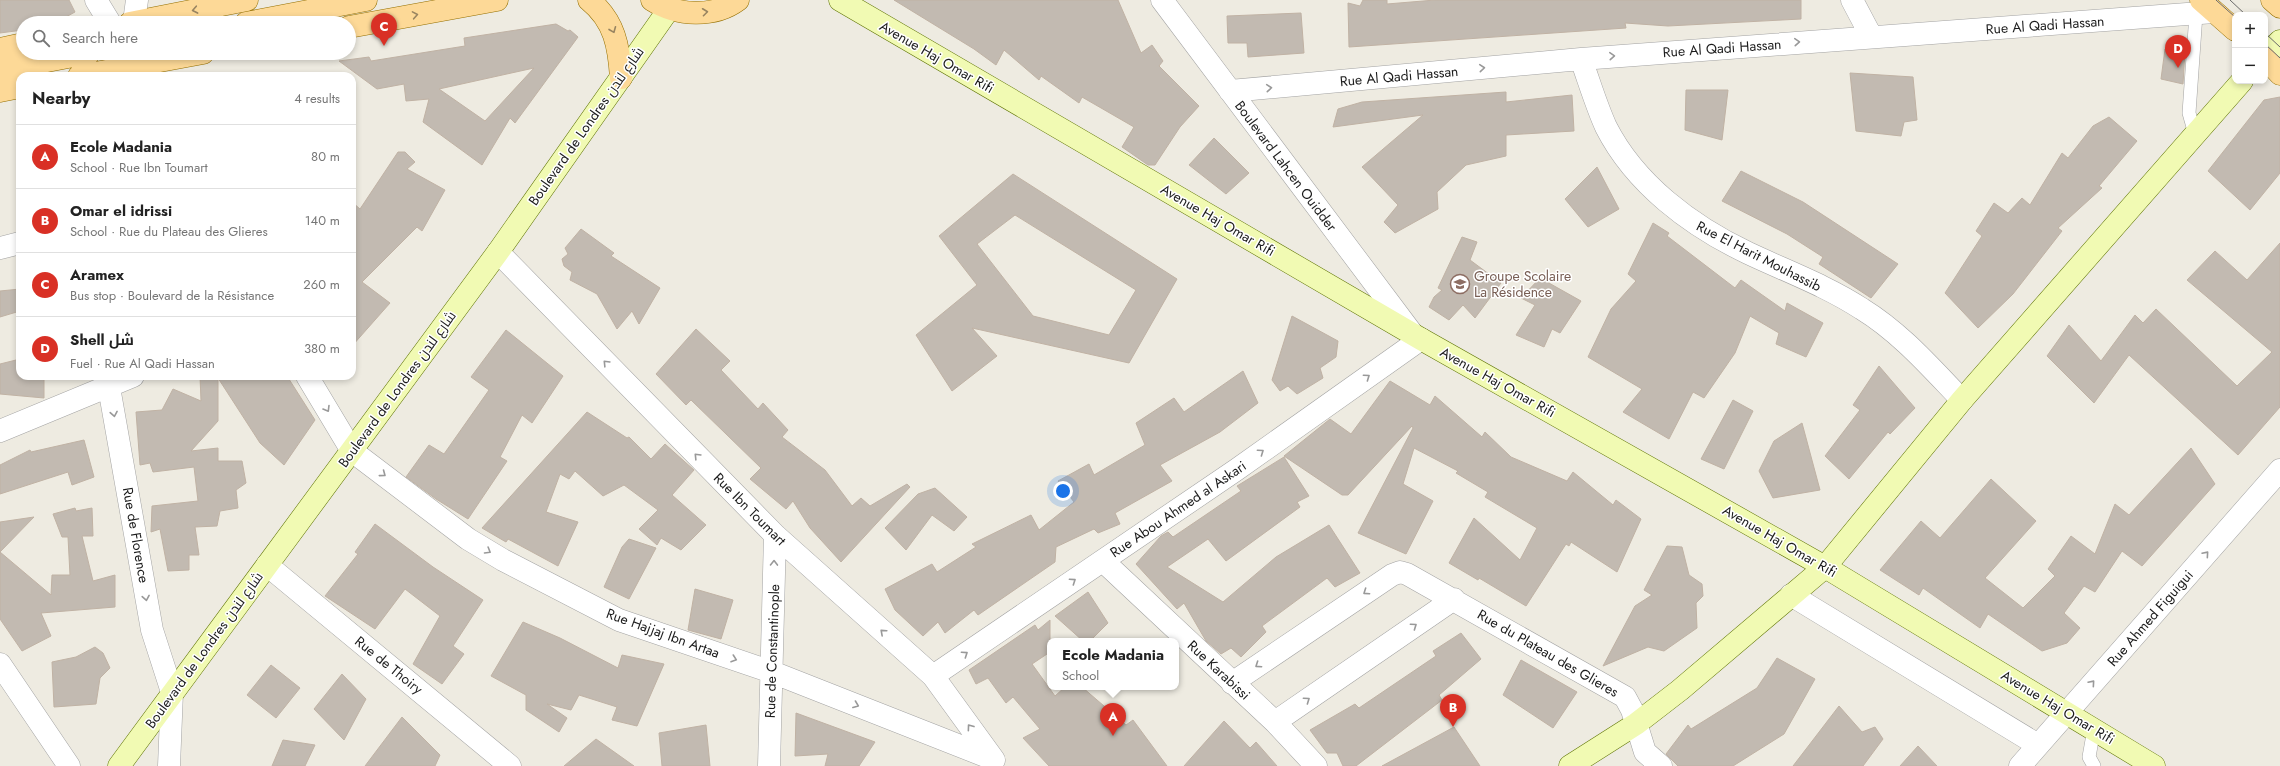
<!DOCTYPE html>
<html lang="en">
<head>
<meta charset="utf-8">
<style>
	body { margin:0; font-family:Jost,Cairo,sans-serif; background:#f2f2f2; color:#222 }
	.controls { position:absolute; right:12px; top:12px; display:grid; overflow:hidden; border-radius:8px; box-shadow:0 2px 6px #0003 }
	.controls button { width:36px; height:36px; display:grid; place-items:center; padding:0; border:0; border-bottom:1px solid #e0e0e0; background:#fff; color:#222; font:20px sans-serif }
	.you { position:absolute; left:1063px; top:491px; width:14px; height:14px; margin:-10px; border:3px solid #fff; border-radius:50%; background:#1a73e8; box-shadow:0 0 0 6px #1a73e833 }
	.badge { display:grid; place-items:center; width:26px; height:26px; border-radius:50%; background:#d93025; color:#fff; font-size:13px; font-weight:700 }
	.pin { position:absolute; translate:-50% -33px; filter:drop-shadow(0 1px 2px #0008) }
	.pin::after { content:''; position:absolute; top:21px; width:14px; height:12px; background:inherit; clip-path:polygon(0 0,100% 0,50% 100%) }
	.popup { position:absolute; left:1047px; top:638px; width:132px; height:52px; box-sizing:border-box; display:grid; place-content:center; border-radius:8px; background:#fff; filter:drop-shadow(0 1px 3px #0005); font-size:13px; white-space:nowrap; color:#767676 }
	.popup b { font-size:15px; color:#222 }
	.popup::after { content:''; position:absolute; left:50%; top:100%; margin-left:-8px; border:8px solid transparent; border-top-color:#fff }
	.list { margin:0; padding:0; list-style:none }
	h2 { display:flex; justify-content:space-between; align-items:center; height:52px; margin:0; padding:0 16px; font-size:17px }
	h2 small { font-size:13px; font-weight:400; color:#767676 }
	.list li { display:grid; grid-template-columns:26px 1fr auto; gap:12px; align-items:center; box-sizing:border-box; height:64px; padding:0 16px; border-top:1px solid #e0e0e0 }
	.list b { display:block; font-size:15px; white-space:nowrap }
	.list p { margin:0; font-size:13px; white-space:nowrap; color:#767676 }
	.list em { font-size:13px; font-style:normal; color:#767676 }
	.icon { flex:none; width:22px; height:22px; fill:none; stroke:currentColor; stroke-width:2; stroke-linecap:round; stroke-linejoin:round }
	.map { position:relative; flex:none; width:2280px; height:766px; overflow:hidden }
	.search { position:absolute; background:#fff; box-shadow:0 2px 6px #0003; left:16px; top:16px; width:340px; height:44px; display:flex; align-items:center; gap:10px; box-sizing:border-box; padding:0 14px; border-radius:22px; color:#767676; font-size:15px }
	.panel { position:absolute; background:#fff; box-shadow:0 2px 6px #0003; left:16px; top:72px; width:340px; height:308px; border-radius:12px }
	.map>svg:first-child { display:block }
	.building { fill:#c2bab1; stroke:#c0b2a4; fill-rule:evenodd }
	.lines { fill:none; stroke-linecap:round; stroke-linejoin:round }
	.lane-casing { stroke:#a3a3a3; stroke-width:14 }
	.street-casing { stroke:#a3a3a3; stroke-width:23 }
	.secondary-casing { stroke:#5e7303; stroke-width:23 }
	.primary-casing { stroke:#946f00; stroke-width:23 }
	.lane { stroke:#fff; stroke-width:13 }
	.street { stroke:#fff; stroke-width:22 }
	.secondary { stroke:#f1fab3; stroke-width:22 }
	.primary { stroke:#fdd997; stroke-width:22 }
	.tram { stroke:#6a6a6a; stroke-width:1 }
	.oneway { stroke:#988460 }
	.oneway2 { stroke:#999 }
	.labels { text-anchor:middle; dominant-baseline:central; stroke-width:3; stroke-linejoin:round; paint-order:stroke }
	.street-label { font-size:14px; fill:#1c1c1c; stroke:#fff }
	.education-label { font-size:14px; fill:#785e54; stroke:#fff; text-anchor:start }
</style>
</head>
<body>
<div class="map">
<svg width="2280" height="766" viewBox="0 0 2280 766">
	<rect width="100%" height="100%" fill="#eeebe1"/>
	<path class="building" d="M0,0H69L75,12L55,23H23V30L0,33Z
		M894,0H1118L1141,53L1152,45L1163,61L1159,66L1199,106L1180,127L1155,165H1148L1122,147L1134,127L1082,97L1079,103L1041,76L1039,80L1004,50L996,65L974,49Z
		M1363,0H1387V4L1435,0H1801V19L1668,26L1625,23L1626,28L1349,47L1348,3L1360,6Z
		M1301,13L1304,53L1248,57L1247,43H1228L1227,16Z
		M556,24L568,31L570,30L578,37L515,123L510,118L482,165L423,122L429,99L406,101L404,84L377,89L339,61L369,57L371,61L465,46L464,38ZM534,68L485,121L439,89Z
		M2165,49L2185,52L2183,84L2161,79Z
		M1850,73L1913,77L1917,120L1904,122L1901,136L1856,131Z
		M1686,90H1728L1722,140L1685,130Z
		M1506,92V102L1572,95L1574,131L1506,135V156L1466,165L1437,192L1438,209L1395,233L1384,222L1398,205L1362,167L1423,115L1333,127L1338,109L1362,102Z
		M2280,97V173L2250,210L2208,171L2264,100Z
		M2109,117L2137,141L2099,186L2102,188L2058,228L2062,231L2013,294L1978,328L1945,293L1982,236L1976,231L1994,203L2008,213L2022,198L2030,205L2062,153L2068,158L2093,126Z
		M1214,138L1249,173L1226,194L1189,165Z
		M398,152H405L415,162L407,169L445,190L422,231L417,227L362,282L390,303L352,346V202L360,209Z
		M1597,167L1619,209L1588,227L1565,199Z
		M1741,171L1803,202L1898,264L1871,298L1819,264L1823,257L1787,234L1722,201Z
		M1013,174L1177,279L1129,363L972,328L997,356L952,391L916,335L977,285L939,236ZM1015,215L1136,290L1109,335L1033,316L977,244Z
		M1653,223L1669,233L1667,236L1735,288L1741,280L1785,311L1787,303L1823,323L1806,357L1776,344L1779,333L1750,316L1735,353L1704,398L1693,392L1669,439L1623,412L1642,389L1588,357L1611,309L1636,281L1628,274Z
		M581,229L614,253L611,256L660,288L639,324L632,311L617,329L597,294L570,280L572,272L564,266L562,259L568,254L565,248Z
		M1462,237L1477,242L1470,260L1501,283L1475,318L1463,305L1449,320L1429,307L1434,297L1442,290L1438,288Z
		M2280,243V407L2238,455L2129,355L2094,403L2047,356L2069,325L2101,361L2135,315L2143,323L2156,309L2237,386L2272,352L2187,280L2215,251L2247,280Z
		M1540,278L1581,301L1560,333L1552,329L1544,347L1516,335L1535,305L1521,298Z
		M20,289V311L0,317V291Z
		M1292,316L1338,341L1336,357L1320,368L1323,378L1297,394L1288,386L1280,391L1272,380Z
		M696,329L730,361L721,370L758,409L763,403L788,430L782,437L825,470L852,506L861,498L870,506L907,484L910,487L841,562L810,528L793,501L786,509L750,479L761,468L691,400L686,405L656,374Z
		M506,330L563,376L532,423L522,415L500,457L507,461L468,519L436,499L406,477L429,445L444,454L489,390L471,377Z
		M20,359V376H44V398L0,394V364Z
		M1879,366L1915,408L1890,434L1888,432L1849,479L1825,456L1860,410L1853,405Z
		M1243,371L1258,403L1220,432L1160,465L1172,481L1115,513L1120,524L1098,533L1094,529L1056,547L1055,562L978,615L974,610L945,633L938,622L923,636L895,610L885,589L932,564L937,572L976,547L972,544L1031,515L1039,530L1074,502L1058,481L1089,464L1094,475L1145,445L1136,423L1174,398L1184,412Z
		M200,376H287L315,420L284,465L260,443L218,378V421L191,451L218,448V461H242L246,483L236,490L238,508L220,511L217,526L195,527L199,555H189V570L168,571L160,529L151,532L152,506L198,501L194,467L153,472L150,463L140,465L136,412L162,410L173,389L201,401Z
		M1390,381L1430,405L1435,396L1482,437L1485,432L1511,457L1567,481L1573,472L1613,505L1616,500L1641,519L1617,572L1571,542L1569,546L1566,544L1526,606L1479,578L1478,580L1449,563L1474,518L1520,560L1537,528L1485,497L1488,492L1456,473L1458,471L1414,448L1403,484L1433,501L1406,554L1358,533L1413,428L1412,426L1348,495H1342L1284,456L1330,419L1351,434Z
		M1733,400L1753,411L1724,469L1701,459Z
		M587,412L627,438L629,437L651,459L665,444L694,470L672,495L706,525L681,550L661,538L657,545L639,529L658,510L624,485L603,496L575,471L569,479L560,474L546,512L578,522L558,566L508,539L506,542L482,528Z
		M1802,423L1820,490L1773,498L1759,471L1774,441Z
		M84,440L94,477L72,485L68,472L0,494V465L30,450L31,452Z
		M2191,448L2215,484L2142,566L2122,551L2095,592L2084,586L2064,613L2080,628L2067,643L2042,651L1988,614L1980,628L1923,588L1919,595L1880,570L1921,521L1940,538L1991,479L2036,521L1985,578L2023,608L2055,576L2048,569L2071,536L2095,554L2115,504L2129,515Z
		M1284,457L1309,496L1297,502L1300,507L1226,561L1208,539L1167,567L1223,602L1276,557L1329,525L1360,573L1335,587L1327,578L1262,626L1266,632L1241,657L1231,648L1221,654L1206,641L1184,603L1177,609L1136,564L1161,536L1168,532L1173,537L1241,491L1237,486Z
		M935,488L967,517L954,531L932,515L906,550L885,528L918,494Z
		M75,508L76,511L92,508L93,536H82L93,581L115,575V607L41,613L51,636L22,651L0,619V522L34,517L0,552L51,595L52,575H70L68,537H62L53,514Z
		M375,524L433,567L483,600L453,646L464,654L442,684L413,664L440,616L405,589L375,629L325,596L358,554L355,552Z
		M629,539L656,548L629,599L604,587L622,547Z
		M1667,546L1682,547L1689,575L1702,584L1703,596L1696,603L1697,628L1664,651L1648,647L1603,666L1635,606L1652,595L1644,590Z
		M695,589L733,600L721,639L688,630Z
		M1088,592L1108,623L1090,641H1083L1055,616Z
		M1050,620V652L1032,664L1055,696L1065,687H1082L1126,725L1133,720L1167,766H1049L1023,738L1040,729L1013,697L1006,703L988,678L976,684L969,670L1035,625L1038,630Z
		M523,622L560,638L618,668L622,655L664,664L637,726L612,720L617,707L579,695L571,710L547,704L567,718L559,732L526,710V695L491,676Z
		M1461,633L1481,659L1439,695L1442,700L1356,766H1343L1337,753H1327L1310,730L1355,704L1359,708L1436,656L1433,651Z
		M95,647L103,653L110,668L100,678L96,704L54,707L52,662L76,657Z
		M1777,658L1815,679L1784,734L1733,766H1678L1666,754L1688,725L1691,729L1757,688Z
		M1521,660L1577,692L1553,728L1503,695Z
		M271,665L300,688L276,718L247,695Z
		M342,674L366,699L344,740L314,709Z
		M1839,706L1862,732L1875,727L1883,739L1863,766H1793Z
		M796,713L875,742L859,766H825L828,754L795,756Z
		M402,717L440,755L435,766H365Z
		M1224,721L1250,748L1256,742L1277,766H1184Z
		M706,725L710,766H662L659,733Z
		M1454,727L1480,766H1382Z
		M596,739L634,766H564Z
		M283,740L315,745L305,766H272Z
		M1918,746L1937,766H1900Z"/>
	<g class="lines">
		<g class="lane-casing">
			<path id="lane" d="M2195,134L2189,113L2196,14
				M2094,766L2089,757L2094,729"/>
		</g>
		<g class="street-casing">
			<path id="street" d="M96,0L110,23
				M1162,0L1411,332
				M1852,0L1871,36
				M134,22L137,0
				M1581,59C1589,81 1596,105 1606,127C1635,184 1691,226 1748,253C1786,271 1827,286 1862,309C1901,333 1931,368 1962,400
				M1230,91L1581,59L2214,12
				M0,248L20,243
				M498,252L775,535L933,676L994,760
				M107,376L152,630L172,692L169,766
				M307,376L352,451L468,539L503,560L619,620L772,672L993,759
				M0,431L133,376
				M1103,561L1275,722L1316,766
				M267,565L510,766
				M1791,595L2038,745
				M0,664L69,766
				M933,676L1236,470L1421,339
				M1232,683L1392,575L1400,572L1407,574L1625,697L1632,710L1645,752L1661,766
				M1275,722L1454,599
				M769,766L775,535
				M2020,766L2280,470"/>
		</g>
		<g class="secondary-casing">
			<path id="secondary" d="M840,0L1421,339L1825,567L2154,766
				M2265,56L2280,41
				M119,766L498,252L669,9
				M1570,766L1636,724L1680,690L1825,567L1962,400L2242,81"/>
		</g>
		<g class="primary-casing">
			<path id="primary" d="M589,0C615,21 619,47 621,78
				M652,0C677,16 714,18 738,0
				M2201,0L2235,30
				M2272,0L2280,7
				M130,23L247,0
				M246,23L366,0
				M349,27L497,0
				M0,49L23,44
				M2265,58L2280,74
				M0,70L89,53
				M79,76L203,53
				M0,91L20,87"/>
		</g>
		<use href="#lane" class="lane"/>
		<use href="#street" class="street"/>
		<use href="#secondary" class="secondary"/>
		<use href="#primary" class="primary"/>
		<path class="tram" d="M2216,0L2235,17
			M2230,0L2246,15
			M2265,33L2280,47
			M2265,44L2280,58"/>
	</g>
	<defs><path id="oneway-chevron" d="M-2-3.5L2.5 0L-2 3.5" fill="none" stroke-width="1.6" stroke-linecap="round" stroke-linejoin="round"/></defs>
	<g class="oneway">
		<use href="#oneway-chevron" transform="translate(195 10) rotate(169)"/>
		<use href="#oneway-chevron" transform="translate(705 12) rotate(-7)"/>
		<use href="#oneway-chevron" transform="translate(415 15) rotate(-10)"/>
		<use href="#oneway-chevron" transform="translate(613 30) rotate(68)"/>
	</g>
	<g class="oneway2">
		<use href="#oneway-chevron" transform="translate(1797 42) rotate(-4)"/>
		<use href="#oneway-chevron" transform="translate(1612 56) rotate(-4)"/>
		<use href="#oneway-chevron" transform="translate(1482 68) rotate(-5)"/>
		<use href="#oneway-chevron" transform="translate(1269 88) rotate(-5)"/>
		<use href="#oneway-chevron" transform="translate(606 363) rotate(-134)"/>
		<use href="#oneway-chevron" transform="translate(1367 377) rotate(-35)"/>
		<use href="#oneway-chevron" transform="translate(327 409) rotate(59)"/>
		<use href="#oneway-chevron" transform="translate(114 414) rotate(80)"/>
		<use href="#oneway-chevron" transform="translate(1261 452) rotate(-35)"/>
		<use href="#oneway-chevron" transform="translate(697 456) rotate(-134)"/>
		<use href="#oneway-chevron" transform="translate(383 474) rotate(37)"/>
		<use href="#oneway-chevron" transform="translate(488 551) rotate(31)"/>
		<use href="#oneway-chevron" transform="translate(2206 554) rotate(-49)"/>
		<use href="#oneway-chevron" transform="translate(774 563) rotate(-89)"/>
		<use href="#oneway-chevron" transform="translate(1073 581) rotate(-34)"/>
		<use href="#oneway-chevron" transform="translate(1366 592) rotate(146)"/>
		<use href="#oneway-chevron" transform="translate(146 598) rotate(80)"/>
		<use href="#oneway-chevron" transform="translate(1414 626) rotate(-35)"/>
		<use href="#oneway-chevron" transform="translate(883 632) rotate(-138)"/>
		<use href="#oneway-chevron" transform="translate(965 654) rotate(-34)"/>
		<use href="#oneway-chevron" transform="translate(734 659) rotate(19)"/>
		<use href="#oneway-chevron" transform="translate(1258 665) rotate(146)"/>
		<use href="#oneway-chevron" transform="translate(2092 683) rotate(-49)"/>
		<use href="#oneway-chevron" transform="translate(1307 700) rotate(-35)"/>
		<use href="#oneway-chevron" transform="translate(856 705) rotate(21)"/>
		<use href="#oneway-chevron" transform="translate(970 727) rotate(-126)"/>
	</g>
	<defs>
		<g id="school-ring" transform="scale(1)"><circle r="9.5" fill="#fff" stroke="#8d6e63" stroke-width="1.5"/><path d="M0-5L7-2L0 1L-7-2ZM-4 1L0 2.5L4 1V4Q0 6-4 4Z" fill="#8d6e63"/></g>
	</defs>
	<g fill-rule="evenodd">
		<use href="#school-ring" x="1460" y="284"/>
	</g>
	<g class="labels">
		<g class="street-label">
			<text transform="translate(2045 25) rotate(-4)">Rue Al Qadi Hassan</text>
			<text transform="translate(1722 48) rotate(-4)">Rue Al Qadi Hassan</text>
			<text transform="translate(937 57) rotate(30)">Avenue Haj Omar Rifi</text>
			<text transform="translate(1399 76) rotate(-5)">Rue Al Qadi Hassan</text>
			<text transform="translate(586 126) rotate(-55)">Boulevard de Londres شارع لندن</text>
			<text transform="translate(1286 166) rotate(53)">Boulevard Lahcen Ouidder</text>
			<text transform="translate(1218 220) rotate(30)">Avenue Haj Omar Rifi</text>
			<text transform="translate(1759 256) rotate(27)">Rue El Harit Mouhassib</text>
			<text transform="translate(1498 382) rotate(29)">Avenue Haj Omar Rifi</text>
			<text transform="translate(397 389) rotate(-54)">Boulevard de Londres شارع لندن</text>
			<text transform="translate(750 509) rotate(45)">Rue Ibn Toumart</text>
			<text transform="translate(1178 509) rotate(-34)">Rue Abou Ahmed al Askari</text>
			<text transform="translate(136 535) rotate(80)">Rue de Florence</text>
			<text transform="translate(1780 541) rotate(30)">Avenue Haj Omar Rifi</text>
			<text transform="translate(2150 618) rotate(-49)">Rue Ahmed Figuigui</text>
			<text transform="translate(663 633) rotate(20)">Rue Hajjaj Ibn Artaa</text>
			<text transform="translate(204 650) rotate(-54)">Boulevard de Londres شارع لندن</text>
			<text transform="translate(772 651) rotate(-88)">Rue de Constantinople</text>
			<text transform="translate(1548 653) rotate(30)">Rue du Plateau des Glieres</text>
			<text transform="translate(389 665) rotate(39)">Rue de Thoiry</text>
			<text transform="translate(1219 670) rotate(43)">Rue Karabissi</text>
			<text transform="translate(2058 707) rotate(31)">Avenue Haj Omar Rifi</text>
		</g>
		<g class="education-label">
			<text x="1474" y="276">Groupe Scolaire<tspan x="1474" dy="16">La Résidence</tspan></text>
		</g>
	</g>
</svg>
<div class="controls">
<button>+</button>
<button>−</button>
</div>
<div class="you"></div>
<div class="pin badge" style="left:1113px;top:736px">A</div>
<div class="popup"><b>Ecole Madania</b>School</div>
<div class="pin badge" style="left:1453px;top:727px">B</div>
<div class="pin badge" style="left:384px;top:46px">C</div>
<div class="pin badge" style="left:2178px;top:68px">D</div>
<div class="search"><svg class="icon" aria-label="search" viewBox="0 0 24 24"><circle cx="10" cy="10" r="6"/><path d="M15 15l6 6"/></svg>Search here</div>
<section class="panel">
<h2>Nearby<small>4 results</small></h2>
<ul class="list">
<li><span class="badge">A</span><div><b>Ecole Madania</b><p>School · Rue Ibn Toumart</p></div><em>80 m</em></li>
<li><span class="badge">B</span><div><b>Omar el idrissi</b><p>School · Rue du Plateau des Glieres</p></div><em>140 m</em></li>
<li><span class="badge">C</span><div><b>Aramex</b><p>Bus stop · Boulevard de la Résistance</p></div><em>260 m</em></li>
<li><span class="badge">D</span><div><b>Shell شل</b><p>Fuel · Rue Al Qadi Hassan</p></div><em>380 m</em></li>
</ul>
</section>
</div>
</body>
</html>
